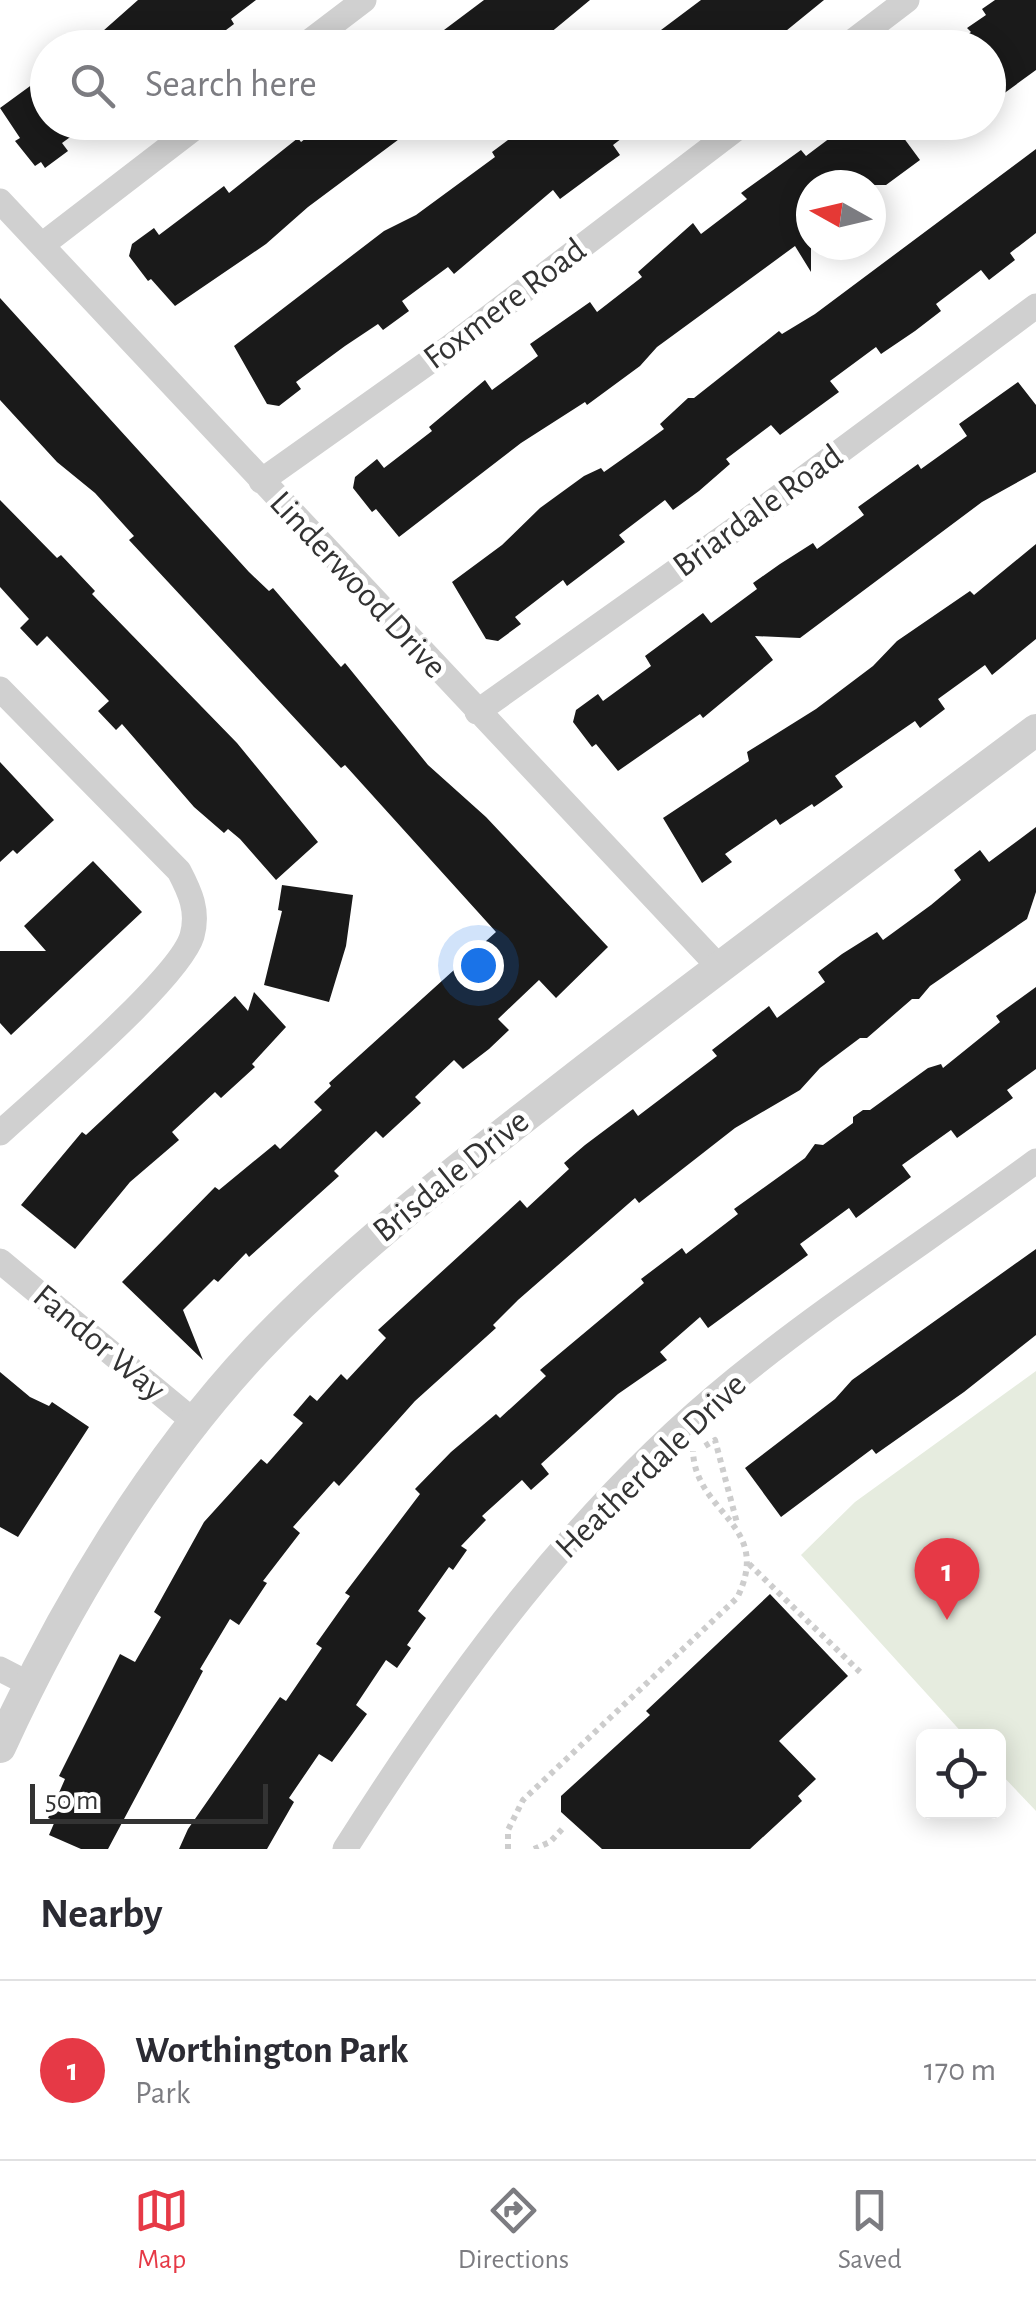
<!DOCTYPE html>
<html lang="en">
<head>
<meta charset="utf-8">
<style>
	body { margin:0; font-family:"Alegreya Sans",sans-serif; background:#f7f7f7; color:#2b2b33 }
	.controls { position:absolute; right:30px; bottom:30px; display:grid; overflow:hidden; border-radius:15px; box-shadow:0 5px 25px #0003 }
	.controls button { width:90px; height:90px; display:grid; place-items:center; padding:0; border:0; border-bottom:2px solid #e1e1e2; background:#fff; color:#2b2b33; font:50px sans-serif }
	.compass { position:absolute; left:796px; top:170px; width:90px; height:90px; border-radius:50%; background:#fff; box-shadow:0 5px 25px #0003; rotate:278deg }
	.scale { position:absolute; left:30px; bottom:25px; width:238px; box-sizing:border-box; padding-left:10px; border:5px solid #333; border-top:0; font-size:28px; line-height:35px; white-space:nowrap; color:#333; -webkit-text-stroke:8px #fff; paint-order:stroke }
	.you { position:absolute; left:478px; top:965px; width:35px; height:35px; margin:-25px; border:8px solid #fff; border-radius:50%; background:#1a73e8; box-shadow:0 0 0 15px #1a73e833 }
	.badge { display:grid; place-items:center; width:65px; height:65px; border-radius:50%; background:#e63946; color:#fff; font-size:32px; font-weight:700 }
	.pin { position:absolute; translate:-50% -82px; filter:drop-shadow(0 2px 5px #0008) }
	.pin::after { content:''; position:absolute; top:52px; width:35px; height:30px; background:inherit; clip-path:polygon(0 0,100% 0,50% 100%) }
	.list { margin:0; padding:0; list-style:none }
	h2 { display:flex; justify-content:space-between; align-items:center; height:130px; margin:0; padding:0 40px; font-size:42px }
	h2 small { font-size:32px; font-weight:400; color:#7c7c81 }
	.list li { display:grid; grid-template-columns:65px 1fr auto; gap:30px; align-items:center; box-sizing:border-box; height:180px; padding:0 40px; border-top:2px solid #e1e1e2 }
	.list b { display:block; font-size:38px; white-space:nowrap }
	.list p { margin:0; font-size:32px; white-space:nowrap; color:#7c7c81 }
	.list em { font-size:32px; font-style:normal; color:#7c7c81 }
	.icon { flex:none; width:55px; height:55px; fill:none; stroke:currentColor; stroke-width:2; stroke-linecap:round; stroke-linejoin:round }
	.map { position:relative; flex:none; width:1036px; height:1849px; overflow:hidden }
	.search { position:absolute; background:#fff; box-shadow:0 5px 25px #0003; left:30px; right:30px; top:30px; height:110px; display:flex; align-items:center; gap:25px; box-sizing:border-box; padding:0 35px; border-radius:55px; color:#7c7c81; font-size:38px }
	.sheet { height:310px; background:#fff }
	nav { display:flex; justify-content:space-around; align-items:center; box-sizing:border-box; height:140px; border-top:2px solid #e1e1e2; background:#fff; font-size:28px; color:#7c7c81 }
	nav a { display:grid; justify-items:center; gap:5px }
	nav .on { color:#e63946 }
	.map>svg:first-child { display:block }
	.green { fill:#e6ecdf }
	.building { fill:#1a1a1a }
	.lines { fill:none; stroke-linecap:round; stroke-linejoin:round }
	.path { stroke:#cdcdcd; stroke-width:6; stroke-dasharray:5 5; stroke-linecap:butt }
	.minor { stroke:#d0d0d0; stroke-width:25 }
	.tertiary { stroke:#d0d0d0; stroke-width:32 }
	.labels { text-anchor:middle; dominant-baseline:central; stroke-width:10; stroke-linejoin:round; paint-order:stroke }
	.street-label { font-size:35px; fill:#333; stroke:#fff }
</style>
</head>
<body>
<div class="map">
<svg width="1036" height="1849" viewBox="0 0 1036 1849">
	<rect width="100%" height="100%" fill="#fff"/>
	<path class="green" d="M1036,1371V1811L999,1772L998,1736H965L801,1555L855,1502Z"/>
	<path class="building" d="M138,0H256L231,19L234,24L202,48H115L103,31Z
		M484,0H590L532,48H420Z
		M701,0H824L765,48H637Z
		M995,0H1036V70L988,105V48H949L971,32L967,28L986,15L982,9Z
		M48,73V122H91L62,143L68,151L45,168L41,162L35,166L15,141L20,138L0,108Z
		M327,122H422L308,207L266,244L175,306L151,279L148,281L129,256L132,244L154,228L159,235L224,186L229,193L298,138L301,142Z
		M532,122H643L613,145L620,155L606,165L560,199L553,190L454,274L448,267L402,301L409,311L383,330L378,324L345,346L296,382L301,389L279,406L267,404L234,346L384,231L416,215L495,157L492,152Z
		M851,122H892L920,160L886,185H811V272L795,246L657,347L640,366L587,405L585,402L521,443L399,537L376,509L372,512L353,488L355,477L377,459L384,468L432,431L429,427L485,380L492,390L538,356L530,344L590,302L597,312L642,277L638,272L693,223L701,234L747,199L741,193L801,150L806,156Z
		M1036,149V233L1010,253L1015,260L989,280L981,270L936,304L941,311L915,331L881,354L876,347L830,381L839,392L780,435L771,425L726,459L730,464L699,491L673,510L665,500L619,535L625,542L567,586L563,580L515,617L521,624L498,641L486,639L452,582L502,545L540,508L584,476L601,468L604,472L638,448L664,429L660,424L688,398H694L779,331L782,334L815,314Z
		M0,298L249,572L269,591L273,588L341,667L345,663L428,765L486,817L608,947L556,998L539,980L498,1019L509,1030L489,1049L463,1069L454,1060L415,1097L421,1103L383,1138L376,1131L334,1171L339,1176L249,1257L246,1253L218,1282L214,1279L183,1310L203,1360L122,1282L215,1187L219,1190L275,1144L280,1149L322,1110L314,1102L331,1086L329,1083L496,932L345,765L341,768L129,540L134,536L95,493L57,462L0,400Z
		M1018,382L1036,405V472L982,502L800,638L755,636L773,660L703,718L700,714L618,771L596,744L592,747L573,722L576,710L598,694L603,701L651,666L645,656L703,613L711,623L757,589L753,583L780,564L813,543L817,549L864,515L858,507L918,464L921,469L967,436L959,424Z
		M0,500L57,558L61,555L95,591L92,594L237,743L318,842L276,880L240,839L228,829L224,833L194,807L122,724L116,730L98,711L109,701L47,636L37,646L20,628L29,619L0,587Z
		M1036,544V639L992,675L985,665L938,699L945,709L920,728L915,721L835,776L843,787L814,807L812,804L780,825L776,819L725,854L732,862L702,883L663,818L749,761L747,752L816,709L873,666L897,641L970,591L974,595Z
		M0,762L54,820L17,854L13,850L0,862Z
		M1036,827V892L1027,919L930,986L919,999H912L867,1038H860L820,1068L800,1090L735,1128L639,1203L635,1198L518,1300L493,1325L496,1328L415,1401L339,1486L334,1481L293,1527L300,1533L263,1581L267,1583L239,1625L230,1619L200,1669L203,1671L108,1849H81L49,1835L55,1821L48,1818L65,1779L59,1776L120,1654L135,1662L161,1617L154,1612L204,1522L261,1459L267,1464L303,1423L293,1415L310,1395L317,1401L341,1374L347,1380L386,1338L378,1330L520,1200L527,1208L569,1169L564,1163L585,1145L633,1109L638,1116L717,1056L712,1050L769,1006L777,1018L825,982L818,972L842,954L877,932L883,940L931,905L961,880L954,870L980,850L989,862Z
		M93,861L142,912L11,1035L0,1023V951H46L24,926Z
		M282,885L353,895L346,946L329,1002L264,985L282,911L278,910Z
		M1036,987V1069L1007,1090L1013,1098L957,1138L951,1130L902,1165L911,1177L856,1218L849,1208L800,1244L808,1255L708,1328L700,1317L660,1352L667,1360L618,1394L541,1464L549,1474L531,1490L522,1480L482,1516L486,1520L461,1546L467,1550L453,1570L449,1567L418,1611L426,1618L407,1645L411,1648L397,1668L386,1660L356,1705L367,1714L332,1762L319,1754L289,1798L294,1802L267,1849H179L188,1829L280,1697L286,1701L322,1648L316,1644L350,1596L345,1593L420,1494L415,1489L451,1452L496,1414L500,1418L546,1376L540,1370L644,1283L641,1279L682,1248L686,1254L738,1214L734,1209L805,1158L815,1144L823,1145L853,1123V1117L863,1110H870L928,1068L941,1064L943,1068L1000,1022L996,1016Z
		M254,992L286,1027L252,1064L255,1067L221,1098L215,1092L172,1132L179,1140L130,1182L75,1249L21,1205L82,1132L86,1135L235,996L248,1011Z
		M1036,1249V1335L964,1392L876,1454L872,1449L781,1517L745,1468L835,1399L852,1380Z
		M0,1372L30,1397L49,1406L52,1402L89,1427L18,1537L0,1527Z
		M770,1594L848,1676L779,1741L816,1779L798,1796L802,1801L750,1849H602L561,1812V1796L650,1715L646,1711Z"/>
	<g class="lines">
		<path class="path" d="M705,1446L715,1440L737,1523
			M749,1564L860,1672
			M508,1849V1830L523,1800L737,1598C774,1524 695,1514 693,1451
			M534,1849L550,1842L565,1826"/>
		<path class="minor" d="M301,48L364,0
			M844,48L907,0
			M0,201L719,967
			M42,245L202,122
			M261,481L450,347L745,122
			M0,689L179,871C190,892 199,911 192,936C179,979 40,1096 0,1133
			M477,712L745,522L1036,306
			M0,1261L197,1424
			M0,1669L29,1684
			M345,1849C454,1677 577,1508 736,1379C831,1302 937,1234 1036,1161"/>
		<path class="tertiary" d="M0,1747C64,1607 151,1462 257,1349C353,1248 463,1165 572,1080C725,962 881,846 1036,730"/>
	</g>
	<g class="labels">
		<g class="street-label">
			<text transform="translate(505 304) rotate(-37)">Foxmere Road</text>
			<text transform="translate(758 511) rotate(-36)">Briardale Road</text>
			<text transform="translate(358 585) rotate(47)">Linderwood Drive</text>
			<text transform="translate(451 1176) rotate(-39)">Brisdale Drive</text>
			<text transform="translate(99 1343) rotate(40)">Fandor Way</text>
			<text transform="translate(651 1466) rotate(-44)">Heatherdale Drive</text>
		</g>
	</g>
</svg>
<div class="controls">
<button><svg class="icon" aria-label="locate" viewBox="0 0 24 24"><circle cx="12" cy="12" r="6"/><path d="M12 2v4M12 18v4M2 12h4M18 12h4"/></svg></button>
</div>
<svg class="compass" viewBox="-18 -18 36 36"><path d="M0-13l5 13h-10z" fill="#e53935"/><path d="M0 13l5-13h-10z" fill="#7c7c81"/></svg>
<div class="scale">50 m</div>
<div class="you"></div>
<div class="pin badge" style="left:947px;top:1620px">1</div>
<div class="search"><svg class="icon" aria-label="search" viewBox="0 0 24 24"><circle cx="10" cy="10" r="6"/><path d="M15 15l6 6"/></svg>Search here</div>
</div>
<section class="sheet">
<h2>Nearby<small></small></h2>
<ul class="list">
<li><span class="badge">1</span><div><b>Worthington Park</b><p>Park</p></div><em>170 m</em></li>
</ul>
</section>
<nav>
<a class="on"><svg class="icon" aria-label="map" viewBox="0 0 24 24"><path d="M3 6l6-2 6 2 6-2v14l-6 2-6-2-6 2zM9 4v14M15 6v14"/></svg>Map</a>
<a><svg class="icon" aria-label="directions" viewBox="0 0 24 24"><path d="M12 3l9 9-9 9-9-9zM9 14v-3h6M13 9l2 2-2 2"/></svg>Directions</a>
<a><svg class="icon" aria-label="saved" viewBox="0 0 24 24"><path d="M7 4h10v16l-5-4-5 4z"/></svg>Saved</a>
</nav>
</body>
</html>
